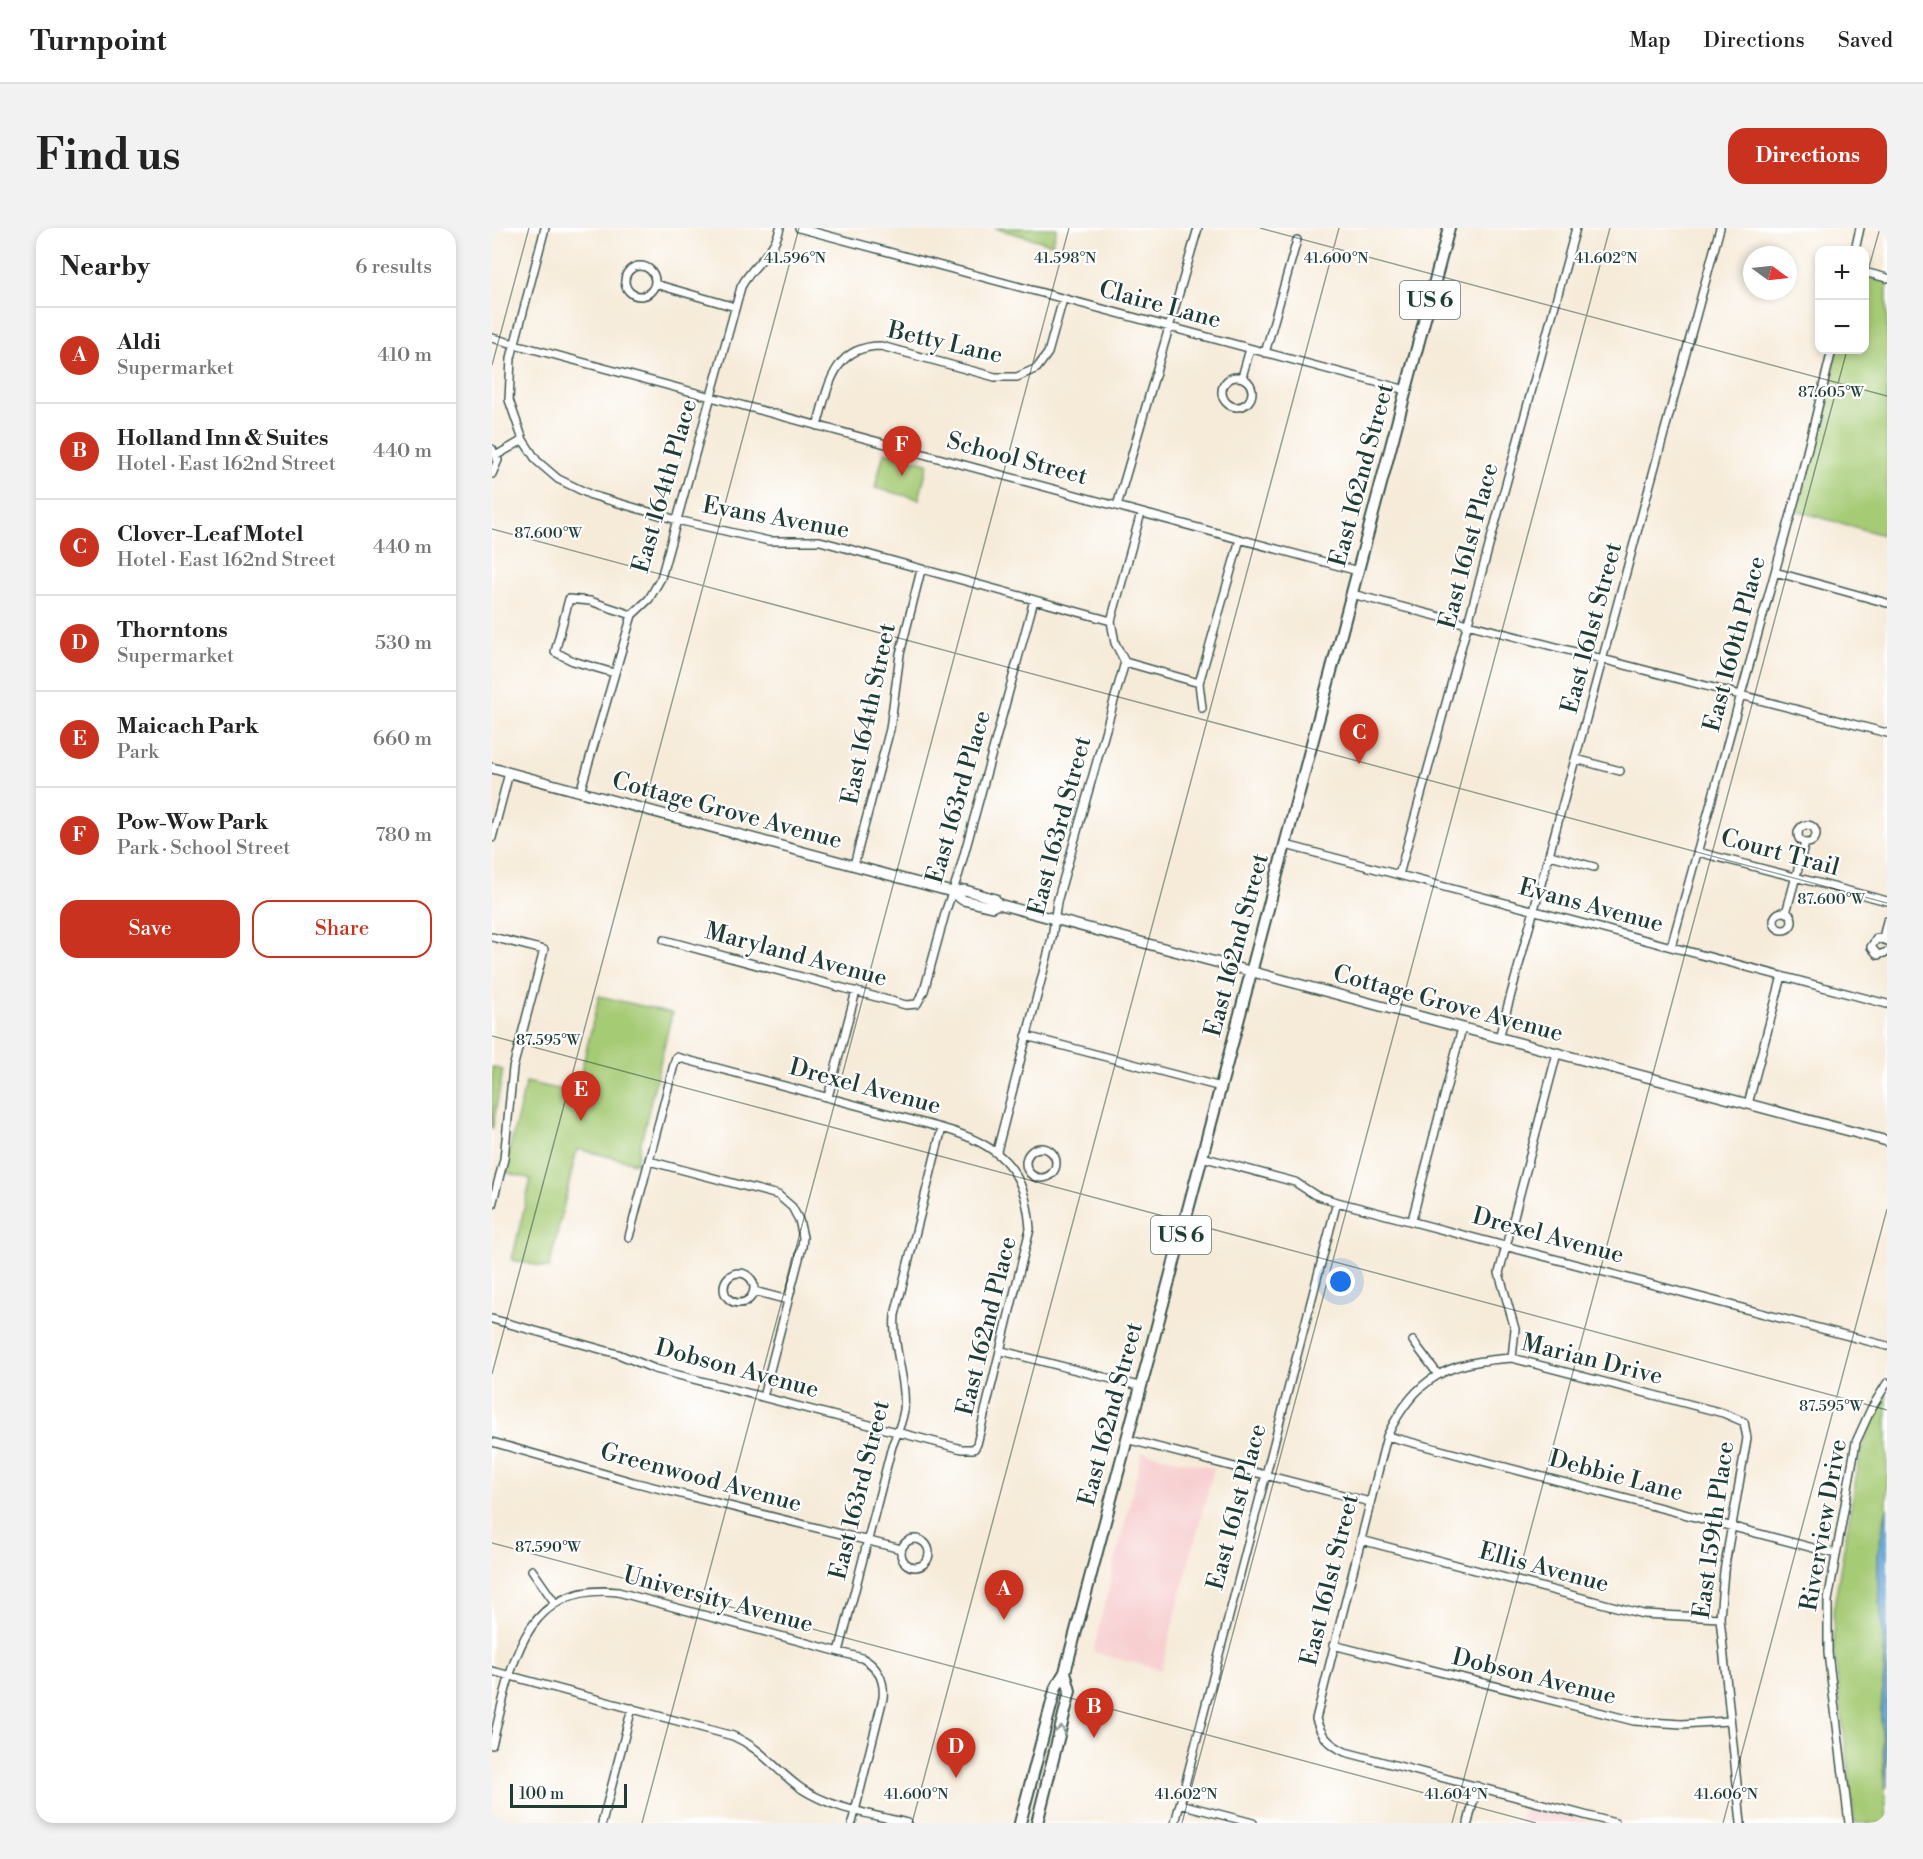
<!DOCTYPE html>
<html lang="en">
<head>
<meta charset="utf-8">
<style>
	body { margin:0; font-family:"Libre Bodoni",serif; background:#f2f2f2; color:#222 }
	.controls { position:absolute; right:18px; top:18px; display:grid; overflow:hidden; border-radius:12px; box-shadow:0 3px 9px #0003 }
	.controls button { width:54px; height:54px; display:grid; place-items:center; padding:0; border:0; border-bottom:2px solid #e0e0e0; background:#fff; color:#222; font:30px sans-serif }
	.compass { position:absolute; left:1251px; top:18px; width:54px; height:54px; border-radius:50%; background:#fff; box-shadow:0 3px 9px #0003; rotate:105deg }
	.scale { position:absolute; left:18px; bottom:15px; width:117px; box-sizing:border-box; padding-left:6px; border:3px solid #1f3d34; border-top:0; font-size:16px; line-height:21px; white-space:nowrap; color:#1f3d34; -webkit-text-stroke:4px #fff; paint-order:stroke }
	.you { position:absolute; left:849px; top:1054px; width:21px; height:21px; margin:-15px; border:4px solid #fff; border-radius:50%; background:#1a73e8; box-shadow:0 0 0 9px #1a73e833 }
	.badge { display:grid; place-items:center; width:39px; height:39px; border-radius:50%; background:#c8321e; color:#fff; font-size:20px; font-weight:700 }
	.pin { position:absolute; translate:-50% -50px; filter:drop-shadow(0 2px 3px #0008) }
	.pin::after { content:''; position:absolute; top:32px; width:21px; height:18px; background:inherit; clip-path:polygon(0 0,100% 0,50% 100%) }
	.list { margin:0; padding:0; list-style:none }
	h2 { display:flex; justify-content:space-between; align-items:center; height:78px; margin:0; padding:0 24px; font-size:26px }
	h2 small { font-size:20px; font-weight:400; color:#767676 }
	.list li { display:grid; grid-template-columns:39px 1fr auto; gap:18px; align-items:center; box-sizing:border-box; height:96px; padding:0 24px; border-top:2px solid #e0e0e0 }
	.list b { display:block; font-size:22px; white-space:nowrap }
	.list p { margin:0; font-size:20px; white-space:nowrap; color:#767676 }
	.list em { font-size:20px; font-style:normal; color:#767676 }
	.actions { display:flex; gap:12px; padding:18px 24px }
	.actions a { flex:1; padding:14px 0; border:2px solid #c8321e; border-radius:18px; text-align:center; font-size:21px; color:#c8321e }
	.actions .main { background:#c8321e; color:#fff }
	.map { position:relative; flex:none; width:1395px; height:1595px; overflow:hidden; border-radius:18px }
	header { display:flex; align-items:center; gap:36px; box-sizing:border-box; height:84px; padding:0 30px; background:#fff; border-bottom:2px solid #e0e0e0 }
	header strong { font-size:28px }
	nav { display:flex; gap:33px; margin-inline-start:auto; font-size:21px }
	.intro { display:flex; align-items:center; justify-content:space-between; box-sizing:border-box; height:144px; padding:0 36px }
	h1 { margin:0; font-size:42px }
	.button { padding:15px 27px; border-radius:18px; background:#c8321e; color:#fff; font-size:21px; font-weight:700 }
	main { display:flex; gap:36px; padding:0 36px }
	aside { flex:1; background:#fff; border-radius:18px; box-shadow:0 3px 9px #0003 }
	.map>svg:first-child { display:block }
	.built { fill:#f7cfd0 }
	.green { fill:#a6cb75; stroke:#628454; stroke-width:1.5 }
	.water { fill:#69a8dc; stroke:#447288; stroke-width:1.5 }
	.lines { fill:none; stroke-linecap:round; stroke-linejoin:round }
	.street-casing { stroke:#3f574d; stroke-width:10 }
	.secondary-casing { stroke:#3f574d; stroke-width:12 }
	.primary-casing { stroke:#3f574d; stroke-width:14 }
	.street { stroke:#fff; stroke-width:7 }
	.secondary { stroke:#fff; stroke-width:9 }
	.primary { stroke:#fff; stroke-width:10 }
	.oneway { stroke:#8f9e9a }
	.ticks { fill:none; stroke:#1f3d34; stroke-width:1.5; stroke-opacity:0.45 }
	.labels { text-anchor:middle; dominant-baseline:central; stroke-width:4.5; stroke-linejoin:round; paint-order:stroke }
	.shield { fill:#fff; stroke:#627771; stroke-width:1.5 }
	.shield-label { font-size:22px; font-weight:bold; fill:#1f3d34 }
	.street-label { font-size:24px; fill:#1f3d34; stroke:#fff }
	.ticks-label { font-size:15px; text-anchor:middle; fill:#1f3d34; stroke:#fff; stroke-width:4.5; stroke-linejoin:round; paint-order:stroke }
</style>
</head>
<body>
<header>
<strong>Turnpoint</strong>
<nav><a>Map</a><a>Directions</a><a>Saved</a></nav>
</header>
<div class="intro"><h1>Find us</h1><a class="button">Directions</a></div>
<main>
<aside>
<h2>Nearby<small>6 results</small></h2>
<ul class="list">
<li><span class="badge">A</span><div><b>Aldi</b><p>Supermarket</p></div><em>410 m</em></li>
<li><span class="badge">B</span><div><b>Holland Inn &amp; Suites</b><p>Hotel · East 162nd Street</p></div><em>440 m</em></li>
<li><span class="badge">C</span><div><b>Clover-Leaf Motel</b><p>Hotel · East 162nd Street</p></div><em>440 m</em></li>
<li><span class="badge">D</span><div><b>Thorntons</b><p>Supermarket</p></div><em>530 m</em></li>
<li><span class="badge">E</span><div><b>Maicach Park</b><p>Park</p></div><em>660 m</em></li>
<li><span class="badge">F</span><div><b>Pow-Wow Park</b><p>Park · School Street</p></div><em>780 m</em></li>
</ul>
<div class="actions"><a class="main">Save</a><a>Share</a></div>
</aside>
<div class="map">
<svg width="1395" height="1595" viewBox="0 0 1395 1595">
	<rect width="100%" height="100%" fill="#fff"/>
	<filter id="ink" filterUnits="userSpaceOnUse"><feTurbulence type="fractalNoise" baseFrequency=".0167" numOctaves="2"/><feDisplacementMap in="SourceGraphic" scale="12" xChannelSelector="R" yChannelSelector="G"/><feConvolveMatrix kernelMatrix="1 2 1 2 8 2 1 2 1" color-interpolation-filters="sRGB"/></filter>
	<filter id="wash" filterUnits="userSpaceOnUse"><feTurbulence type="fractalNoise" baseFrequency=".008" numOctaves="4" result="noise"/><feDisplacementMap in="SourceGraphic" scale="24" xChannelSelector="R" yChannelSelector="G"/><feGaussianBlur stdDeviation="1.35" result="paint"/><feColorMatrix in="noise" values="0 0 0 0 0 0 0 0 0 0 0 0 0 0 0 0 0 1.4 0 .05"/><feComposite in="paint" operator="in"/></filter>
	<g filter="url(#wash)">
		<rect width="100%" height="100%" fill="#f6ebd9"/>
		<path class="built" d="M650,1224L722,1240L669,1442L601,1424Z
			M1032,1577L1099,1595H1027Z"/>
		<path class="green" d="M502,0H565L560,16Z
			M1373,48L1395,54V308L1305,283L1345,122H1372Z
			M392,224L436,235L427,271L383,260Z
			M107,768L180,785L144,935L85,921L57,1040L20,1032L39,951L12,944L34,854L84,865Z
			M0,839L11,842L0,902Z
			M1395,1166V1280L1386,1324V1345L1393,1431L1389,1487L1395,1595H1363L1342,1423L1341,1383L1368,1227L1378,1198Z"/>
		<path class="water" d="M1395,1280V1560L1389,1487L1393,1432L1386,1345V1324Z"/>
	</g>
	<g filter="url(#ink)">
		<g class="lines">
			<g class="street-casing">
				<path id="street" d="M53,0L19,130L17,172L31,212L45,233L66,251L99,267L185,292L277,313H328L619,393
					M307,0L914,162
					M1363,22L1368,0
					M133 53a15 15 0 1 1 30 0a15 15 0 1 1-30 0Z
					M1372,44L1395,50
					M163,56L243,79
					M0,110L866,343
					M773,125L805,12
					M750,149L758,121
					M730 164a15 15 0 1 1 30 0a15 15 0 1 1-30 0Z
					M325,198C336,161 340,118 389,118L503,149H525L545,140L556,125L571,71
					M0,221L6,232L0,246
					M5,227L31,212
					M625,278L706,0
					M1283,344L1395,375
					M860,366L1395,505
					M633,434L707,455
					M122,445L81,433L63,424L77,371L98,373L140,387
					M710,480L707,455L748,311
					M1084,531L1128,543
					M88,564L140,387L157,371L169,350L249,59C260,37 282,26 288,0
					M1306 606a9 9 0 1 1 18 0a9 9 0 1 1-18 0Z
					M0,610L17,545
					M794,617L1395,776
					M1206,624L1395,673
					M1058,627L1102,639
					M362,637L398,501L408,426L429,342
					M907,647L1084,0
					M1282 693a9 9 0 1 1 18 0a9 9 0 1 1-18 0Z
					M1294,685L1313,615
					M0,709L52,722L21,840L12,931L0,977
					M1391,710L1395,693
					M172,712L414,777L425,776L432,763L454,682L467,645L542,372
					M1395,713L1385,710L1379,719L1386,727L1395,724
					M1179,719L1306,261L1340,122
					M534,808L729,859
					M1007,810L1228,0
					M336,869L364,763
					M1256,876L1290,748
					M534 935a15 15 0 1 1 30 0a15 15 0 1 1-30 0Z
					M505,923L560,710L565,674L633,434L623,415L619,393L649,285
					M710,929L803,954L823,967L845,974L1395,1118
					M157,933L286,967L300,979L307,992L311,1009L310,1019L271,1169
					M920,992L970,800
					M232 1060a15 15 0 1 1 30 0a15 15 0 1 1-30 0Z
					M262,1063L296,1072
					M0,1091L126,1126L163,1141L470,1221H482L485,1216L538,1001C534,940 507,916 450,900L184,829L137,1009
					M921,1113L945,1145
					M510,1123L647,1158
					M1020,1130L1023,1101L1007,1045L1065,825
					M895,1208L1344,1326
					M634,1211L878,1274
					M0,1214L141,1254L409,1321
					M409 1325a14 14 0 1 1 28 0a14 14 0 1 1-28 0Z
					M869,1312L1151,1386L1228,1390
					M40,1342L63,1375
					M841,1417L1142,1493L1190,1496L1237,1493
					M347,1424L400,1218C405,1206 410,1195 412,1182C415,1150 400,1121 403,1087L450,900
					M0,1443L241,1508C271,1521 284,1543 310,1561C341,1581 379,1586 415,1595
					M0,1517C19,1445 27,1353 126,1364L370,1430C385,1438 393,1452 391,1470L360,1595
					M688,1576L761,1595
					M110,1595L140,1480
					M683,1595L845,974
					M976,1595L985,1558
					M1123,1595L853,1524C837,1516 829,1508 824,1491L895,1208C924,1148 956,1134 1020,1130L1231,1185L1252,1194L1255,1210L1232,1343L1228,1390L1249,1595
					M1357,1595L1336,1425V1373L1364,1214L1379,1181L1395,1155"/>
			</g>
			<g class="secondary-casing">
				<path id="secondary" d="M0,540L460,664L471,672L500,679L506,676L1395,913
					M460,664L473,662L503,671L506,676"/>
			</g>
			<g class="primary-casing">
				<path id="primary" d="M528,1595L564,1459L573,1444L957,0
					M545,1595L578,1463L573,1444"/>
			</g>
			<use href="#street" class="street"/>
			<use href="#secondary" class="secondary"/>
			<use href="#primary" class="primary"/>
		</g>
		<defs><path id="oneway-chevron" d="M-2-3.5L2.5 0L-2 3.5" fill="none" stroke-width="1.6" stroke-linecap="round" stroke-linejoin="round" transform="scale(1.5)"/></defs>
		<use class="oneway" href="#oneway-chevron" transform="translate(569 1502) rotate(-76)"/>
	</g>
	<path class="ticks" d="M768,0L1395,168M1372,57L1388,0M0,137L37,0M0,301L1395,675M0,808L1395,1182M0,1146L307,0M0,1315L1044,1595M150,1595L577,0M420,1595L847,0M690,1595L1118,0M960,1595L1355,122M1231,1595L1395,981"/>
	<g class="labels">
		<g class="shield">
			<rect x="908" y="53" width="60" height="38" rx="4.5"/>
			<rect x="659" y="988" width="60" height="38" rx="4.5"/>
		</g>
		<g class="shield-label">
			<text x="938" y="72">US 6</text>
			<text x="689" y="1007">US 6</text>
		</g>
		<g class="street-label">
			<text transform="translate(668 77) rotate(15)">Claire Lane</text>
			<text transform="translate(453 115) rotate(13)">Betty Lane</text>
			<text transform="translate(525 231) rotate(15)">School Street</text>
			<text transform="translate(870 247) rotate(-75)">East 162nd Street</text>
			<text transform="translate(173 258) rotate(-74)">East 164th Place</text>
			<text transform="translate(284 290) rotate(10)">Evans Avenue</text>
			<text transform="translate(977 318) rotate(-75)">East 161st Place</text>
			<text transform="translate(1100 400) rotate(-75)">East 161st Street</text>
			<text transform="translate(1243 416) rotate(-75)">East 160th Place</text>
			<text transform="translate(377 486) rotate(-78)">East 164th Street</text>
			<text transform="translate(467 569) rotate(-74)">East 163rd Place</text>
			<text transform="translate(235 583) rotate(15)">Cottage Grove Avenue</text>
			<text transform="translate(568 598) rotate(-75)">East 163rd Street</text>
			<text transform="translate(1288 625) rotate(15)">Court Trail</text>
			<text transform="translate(1099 678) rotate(15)">Evans Avenue</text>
			<text transform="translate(745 717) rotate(-75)">East 162nd Street</text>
			<text transform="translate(304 727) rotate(15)">Maryland Avenue</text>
			<text transform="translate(956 776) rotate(15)">Cottage Grove Avenue</text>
			<text transform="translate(373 859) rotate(15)">Drexel Avenue</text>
			<text transform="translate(1056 1008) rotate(15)">Drexel Avenue</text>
			<text transform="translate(495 1098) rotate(-76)">East 162nd Place</text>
			<text transform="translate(1100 1132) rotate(14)">Marian Drive</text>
			<text transform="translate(245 1141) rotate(15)">Dobson Avenue</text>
			<text transform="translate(619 1186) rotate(-75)">East 162nd Street</text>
			<text transform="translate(1124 1248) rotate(15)">Debbie Lane</text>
			<text transform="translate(209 1250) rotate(15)">Greenwood Avenue</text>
			<text transform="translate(368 1262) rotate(-76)">East 163rd Street</text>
			<text transform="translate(745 1279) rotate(-75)">East 161st Place</text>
			<text transform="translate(1332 1297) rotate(-80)">Riverview Drive</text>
			<text transform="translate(1222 1302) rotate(-82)">East 159th Place</text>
			<text transform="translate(1052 1340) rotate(15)">Ellis Avenue</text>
			<text transform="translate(838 1352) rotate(-76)">East 161st Street</text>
			<text transform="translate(226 1372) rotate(15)">University Avenue</text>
			<text transform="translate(1042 1449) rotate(14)">Dobson Avenue</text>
		</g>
	</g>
	<g class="ticks-label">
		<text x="303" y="35">41.596°N</text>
		<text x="573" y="35">41.598°N</text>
		<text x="844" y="35">41.600°N</text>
		<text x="1114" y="35">41.602°N</text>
		<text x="1339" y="169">87.605°W</text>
		<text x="56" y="310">87.600°W</text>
		<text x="1339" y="676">87.600°W</text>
		<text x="56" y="817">87.595°W</text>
		<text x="1339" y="1183">87.595°W</text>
		<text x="56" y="1324">87.590°W</text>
		<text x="424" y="1571">41.600°N</text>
		<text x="694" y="1571">41.602°N</text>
		<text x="964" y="1571">41.604°N</text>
		<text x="1234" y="1571">41.606°N</text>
	</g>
</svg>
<div class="controls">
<button>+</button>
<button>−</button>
</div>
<svg class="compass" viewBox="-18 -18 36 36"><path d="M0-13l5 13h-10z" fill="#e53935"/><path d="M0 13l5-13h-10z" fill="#767676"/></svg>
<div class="scale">100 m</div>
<div class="you"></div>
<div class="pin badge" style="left:512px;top:1392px">A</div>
<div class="pin badge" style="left:602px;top:1510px">B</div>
<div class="pin badge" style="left:867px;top:536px">C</div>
<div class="pin badge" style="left:464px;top:1550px">D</div>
<div class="pin badge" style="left:89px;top:893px">E</div>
<div class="pin badge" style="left:410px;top:248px">F</div>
</div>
</main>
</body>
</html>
